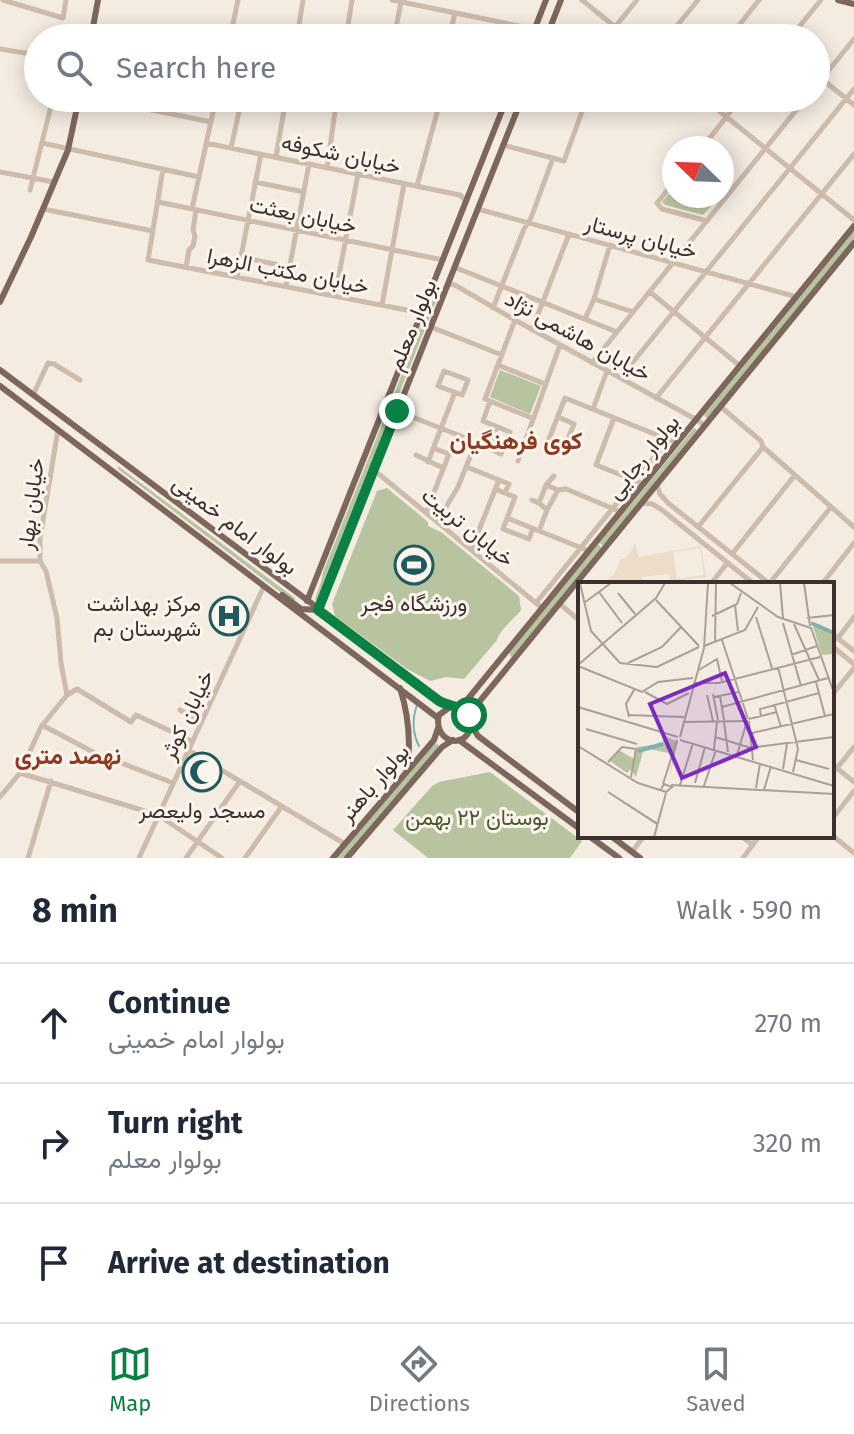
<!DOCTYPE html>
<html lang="en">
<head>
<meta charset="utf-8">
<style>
	body { margin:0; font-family:"Fira Sans",Vazirmatn,sans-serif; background:#f6f6f7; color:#1f2937 }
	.compass { position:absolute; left:662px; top:136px; width:72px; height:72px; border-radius:50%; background:#fff; box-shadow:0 4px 20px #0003; rotate:293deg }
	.stop { position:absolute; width:24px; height:24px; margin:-18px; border:6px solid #0b8043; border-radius:50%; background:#fff }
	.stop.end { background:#0b8043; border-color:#fff; box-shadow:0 2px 8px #0008 }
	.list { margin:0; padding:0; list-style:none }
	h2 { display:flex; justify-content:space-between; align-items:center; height:104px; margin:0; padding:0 32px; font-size:34px }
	h2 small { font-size:26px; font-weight:400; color:#747a83 }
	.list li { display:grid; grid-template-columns:52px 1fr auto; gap:24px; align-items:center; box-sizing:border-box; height:120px; padding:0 32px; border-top:2px solid #e0e1e3 }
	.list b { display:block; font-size:30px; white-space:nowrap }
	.list p { margin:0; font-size:26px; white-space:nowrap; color:#747a83 }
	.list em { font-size:26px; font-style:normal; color:#747a83 }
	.icon { flex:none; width:44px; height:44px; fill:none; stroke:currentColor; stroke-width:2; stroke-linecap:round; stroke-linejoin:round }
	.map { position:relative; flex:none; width:854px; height:858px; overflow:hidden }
	.search { position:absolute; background:#fff; box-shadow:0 4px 20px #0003; left:24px; right:24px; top:24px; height:88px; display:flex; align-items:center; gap:20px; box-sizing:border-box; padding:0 28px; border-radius:44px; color:#747a83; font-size:30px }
	.sheet { height:464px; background:#fff }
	nav { display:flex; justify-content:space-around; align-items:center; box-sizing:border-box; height:112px; border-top:2px solid #e0e1e3; background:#fff; font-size:22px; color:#747a83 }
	nav a { display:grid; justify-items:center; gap:4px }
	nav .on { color:#0b8043 }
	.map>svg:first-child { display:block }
	.green { fill:#b8c4a0 }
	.plaza { fill:#ecdcc8; fill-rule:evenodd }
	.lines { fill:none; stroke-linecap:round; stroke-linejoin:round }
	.stream { stroke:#7fb0b2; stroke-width:2 }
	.minor { stroke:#cdbbac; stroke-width:5 }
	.major { stroke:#7d675c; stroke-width:6 }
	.route { stroke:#0b8043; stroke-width:10 }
	.labels { text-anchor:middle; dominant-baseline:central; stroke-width:6; stroke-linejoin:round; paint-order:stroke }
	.street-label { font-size:22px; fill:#3b302b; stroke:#fbf5ee }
	.poi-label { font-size:22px; fill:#3b302b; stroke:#fbf5ee }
	.park-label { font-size:22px; fill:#4a5a2e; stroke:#fbf5ee }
	.neighbourhood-label { font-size:24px; font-weight:bold; fill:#8c3b22; stroke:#fbf5ee }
	.inset-river { fill:none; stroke:#7fb0b2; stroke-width:4 }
	.inset-road { fill:none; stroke:#aaa098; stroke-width:2 }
	.view { fill:#7b2cbf; fill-opacity:0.15; stroke:#7b2cbf; stroke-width:4 }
	.inset-edge { fill:none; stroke:#3b302b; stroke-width:4 }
</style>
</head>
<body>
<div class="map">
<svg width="854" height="858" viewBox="0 0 854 858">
	<rect width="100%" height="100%" fill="#f4ebe1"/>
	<path class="green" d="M674,188V196H720L703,215L665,205L662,202Z
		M854,230V239L709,417L706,418L704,415Z
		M437,286L441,287V289L316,601L315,599L321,582L323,572Z
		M500,370L541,386L530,414L490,397Z
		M694,428L697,430L604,546L599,543Z
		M118,466L295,598V601H292L118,469Z
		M387,488L428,522V526L441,532L519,596L521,610C514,619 498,632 497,640L464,679L446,677L430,681L407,669L335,616L332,604L377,491Z
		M598,544L602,548L513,656L511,657L509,652Z
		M435,743L438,744V748L344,858H337Z
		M490,772L582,841L570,858H428L393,830L432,786L439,782Z"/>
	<path class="plaza" d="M635,542L638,557L701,546L706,577L674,581L673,584H671L669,574L642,577L643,584H621L619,581L591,584L606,581L614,574L619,564V560L623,559L631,552ZM700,548L704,575L677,579L673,552Z"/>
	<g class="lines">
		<path class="stream" d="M417,705C412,719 412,732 419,746"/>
		<path class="minor" d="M3,0L63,18L66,0
			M392,0L529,28L535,27
			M582,0L629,38
			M232,29L273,38
			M230,38L238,0
			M297,38L303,0
			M346,38L352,0
			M394,38L401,2
			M449,38L455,13
			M606,38L637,0
			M667,38L698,0
			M729,38L759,0
			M790,38L821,0
			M0,49L38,55
			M822,79L854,105
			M816,86L854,39
			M93,98L211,122
			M605,98L613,105L619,98
			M703,98L854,220
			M42,143L199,177
			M206,143L460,195L466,201
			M503,145L564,161L587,98
			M231,148L242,98
			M702,148L741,98
			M276,157L286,98
			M327,168L337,98
			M163,169L148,260L422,313
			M0,172L54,182
			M255,182L304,192
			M674,182L657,203L662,209L707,221
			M417,186L441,98
			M30,190L53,98
			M158,202L443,260
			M43,209L153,231
			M192,209L216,98
			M478,209L797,297
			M241,257L289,267
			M186,267L189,250L193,246L195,236L193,230L196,210
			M454,267L617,332
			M237,277L261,154
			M448,284L455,285L515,320L697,420L705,426
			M286,286L309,164
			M650,292L740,366
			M335,296L358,174
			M594,299L633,312
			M382,305L404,184
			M493,308L524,229L531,218L553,158
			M585,319L594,299L610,245
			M515,320L485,399L532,418
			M431,327L502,355
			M532,330L569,234
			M592,363L806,98
			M498,365L545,384
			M444,371L468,380L462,395L438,386Z
			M620,378L854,89
			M33,395L48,363L54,364L80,380
			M656,398L854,154
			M721,407L761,441L763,447L854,527
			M593,409L607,371
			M397,411L476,442L501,454L510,432L483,421L490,401
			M558,417L574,424L565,446L549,439L565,398L677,443
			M614,418L596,465L644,484
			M488,449L497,427
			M416,455L443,468
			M518,461L560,345
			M428,462L455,392
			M467,467L509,484L505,493
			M373,472L380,475L542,608
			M546,485L558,490L566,489L621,512
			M657,485L660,494L668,503L770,584
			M495,489L515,497L503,529L529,539L533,528
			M532,500L539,503L547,510
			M539,503L546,485L554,476
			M642,503L652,504L662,510L754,584
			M426,513L449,454L433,448
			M507,518L589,551
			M437,522L458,487L476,442
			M698,527L763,447
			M539,531L547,510L558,490
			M471,550L499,480
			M732,554L795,475
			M0,561H40
			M711,584L727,563
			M769,584L831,507
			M822,584L854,543
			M536,603L668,440
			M560,604L580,621
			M832,634L854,651
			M838,638L854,617
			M832,646L854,664
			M67,695L77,689L131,722L136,715L192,741
			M832,695L854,668
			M180,710L201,723
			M42,725L93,752L173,783
			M188,750L345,844
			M832,764L854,782
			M837,768L854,747
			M20,773L158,815L222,858
			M0,797L20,773L41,727L67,695L61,663L57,618L46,571L40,561V538L58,430
			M832,819L854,791
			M832,835L854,853
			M741,836L753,845
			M632,852L644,836
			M28,858L51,781
			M139,858L264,586
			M186,858L240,781
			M245,858L282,806
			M743,858L759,836"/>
		<path class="major" d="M838,0L854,4
			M91,38L98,0
			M531,38L546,0
			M546,38L561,0
			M0,302L31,237L68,150L79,98
			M0,370L450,707
			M0,386L438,718
			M282,595L301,609L318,610
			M307,601L507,98
			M318,610L522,98
			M400,688C409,716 411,743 407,771
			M456,707L467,700L854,226
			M470,719L462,709L450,707L439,715C433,737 458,751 469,732C474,724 469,727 471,719C471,718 475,708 475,707L854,243
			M471,725L478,736L580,813
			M459,740L580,829
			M589,836L619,858
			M611,836L640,858
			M333,858L434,740L438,728
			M347,858L442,747L453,740"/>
	</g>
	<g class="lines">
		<path class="route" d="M397,411L318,610L439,701C450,707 461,705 469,715"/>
	</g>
	<defs>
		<g id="stadium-ring" transform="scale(2)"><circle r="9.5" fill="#fbf5ee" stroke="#1f5a5e" stroke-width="1.5"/><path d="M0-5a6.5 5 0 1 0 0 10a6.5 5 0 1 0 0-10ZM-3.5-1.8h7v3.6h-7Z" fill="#1f5a5e"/></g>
		<g id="hospital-ring" transform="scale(2)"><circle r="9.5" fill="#fbf5ee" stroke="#1f5a5e" stroke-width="1.5"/><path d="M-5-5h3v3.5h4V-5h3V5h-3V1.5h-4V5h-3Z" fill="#1f5a5e"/></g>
		<g id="mosque-ring" transform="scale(2)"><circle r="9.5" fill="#fbf5ee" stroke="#1f5a5e" stroke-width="1.5"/><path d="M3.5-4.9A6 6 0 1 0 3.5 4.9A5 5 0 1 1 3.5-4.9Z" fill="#1f5a5e"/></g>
	</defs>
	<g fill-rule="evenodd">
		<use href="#stadium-ring" x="414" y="565"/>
		<use href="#hospital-ring" x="229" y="616"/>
		<use href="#mosque-ring" x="202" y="772"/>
	</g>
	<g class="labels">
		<g class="street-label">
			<text transform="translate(341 154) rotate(12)">خیابان شکوفه</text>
			<text transform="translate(303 215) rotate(12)">خیابان بعثت</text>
			<text transform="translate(641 237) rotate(15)">خیابان پرستار</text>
			<text transform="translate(288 271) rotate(11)">خیابان مکتب الزهرا</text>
			<text transform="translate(412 325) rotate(-68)">بولوار معلم</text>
			<text transform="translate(578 336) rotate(29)">خیابان هاشمی نژاد</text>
			<text transform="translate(643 457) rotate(-51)">بولوار رجایی</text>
			<text transform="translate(31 504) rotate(-83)">خیابان بهار</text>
			<text transform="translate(235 525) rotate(37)">بولوار امام خمینی</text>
			<text transform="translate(468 527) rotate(39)">خیابان تربیت</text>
			<text transform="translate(187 715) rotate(-65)">خیابان کوثر</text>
			<text transform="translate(374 783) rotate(-49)">بولوار باهنر</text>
		</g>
		<g class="poi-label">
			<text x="201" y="603" text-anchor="end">مرکز بهداشت<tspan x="201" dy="25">شهرستان بم</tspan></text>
			<text x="414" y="603">ورزشگاه فجر</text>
			<text x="202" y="810">مسجد ولیعصر</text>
		</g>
		<g class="park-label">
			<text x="477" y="817">بوستان ۲۲ بهمن</text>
		</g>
		<g class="neighbourhood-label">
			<text x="516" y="441">کوی فرهنگیان</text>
			<text x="68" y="756">نهصد متری</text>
		</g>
	</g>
	<g transform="translate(578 582)">
		<rect width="256" height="256" fill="#f4ebe1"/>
		<path d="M241,42L256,53V72L244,73L235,45ZM86,154L85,159L89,155L100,160L90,201L96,172L66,166L58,195L53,187L49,191L32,179L41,168L56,177L58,165L84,162Z" fill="#b8c4a0"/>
		<path class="inset-river" d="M233,41L256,51M60,169L85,162"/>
		<path class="inset-road" d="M2,1L13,49L42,81L79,85L121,65M152,1L200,35L233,46L256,111M202,1L205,36M226,1L232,44M21,10L44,41M40,11L57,32M78,18L121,64M6,21L33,1M157,23L160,49M134,34L159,22L163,11M178,35L194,86M229,36L256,33M205,41L223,104M216,42L241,98M144,58L170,137M137,60L138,1M126,64L167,48L180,25M213,73L239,64M50,81L84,65L103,45M0,83L78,16L87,1M0,84L64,110L80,100L115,96M200,85L220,167L215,190M121,88L139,77L144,99M238,100L247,134M115,101H141L242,75M67,110L89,122L111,111M135,112L140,138M129,113L135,139M142,114L146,138M136,115L161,110M196,122L203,145M0,125L100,155M144,125L250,96M50,133L106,135M51,135L48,122L56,108M183,135L182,127L241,111M171,137L199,130M171,139L175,178M105,140L170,139M146,140L150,170M8,147L59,162M174,151L256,132M102,155L126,66L130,1M137,155L173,166M102,158L256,204M0,164L60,201L88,210L94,205L86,202L83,207M178,165L256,155M136,167L139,140M159,173L169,139M218,178L251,187M30,180L44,165L58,167M205,187L209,162M53,195L58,167M117,201L127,165M85,202L99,158M93,203L256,212M102,203L115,161M126,204L138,168M178,206L182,181M186,208L193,184M79,242L30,210L80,242M76,255L88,211"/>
		<path class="view" d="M147,91L178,165L104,196L72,122Z"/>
		<rect width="256" height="256" class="inset-edge"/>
	</g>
</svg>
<svg class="compass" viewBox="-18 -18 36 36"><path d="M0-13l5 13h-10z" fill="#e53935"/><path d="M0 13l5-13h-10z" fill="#747a83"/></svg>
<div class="stop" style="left:469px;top:715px"></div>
<div class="stop end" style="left:397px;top:411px"></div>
<div class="search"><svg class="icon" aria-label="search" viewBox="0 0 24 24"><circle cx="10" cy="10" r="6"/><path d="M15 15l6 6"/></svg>Search here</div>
</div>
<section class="sheet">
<h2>8 min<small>Walk · 590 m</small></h2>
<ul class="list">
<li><svg class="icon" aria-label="ahead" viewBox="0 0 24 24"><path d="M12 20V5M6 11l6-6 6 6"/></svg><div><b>Continue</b><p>بولوار امام خمینی</p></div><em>270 m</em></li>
<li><svg class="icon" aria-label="right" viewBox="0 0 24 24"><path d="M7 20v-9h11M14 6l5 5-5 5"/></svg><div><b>Turn right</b><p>بولوار معلم</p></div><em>320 m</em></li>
<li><svg class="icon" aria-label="arrive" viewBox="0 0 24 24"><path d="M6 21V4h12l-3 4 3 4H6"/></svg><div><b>Arrive at destination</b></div></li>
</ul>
</section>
<nav>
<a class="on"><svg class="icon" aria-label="map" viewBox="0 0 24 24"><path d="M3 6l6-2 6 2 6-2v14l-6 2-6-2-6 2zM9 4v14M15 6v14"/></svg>Map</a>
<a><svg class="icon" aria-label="directions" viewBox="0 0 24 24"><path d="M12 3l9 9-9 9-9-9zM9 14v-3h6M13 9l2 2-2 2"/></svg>Directions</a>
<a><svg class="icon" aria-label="saved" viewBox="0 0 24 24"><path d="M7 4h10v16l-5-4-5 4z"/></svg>Saved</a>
</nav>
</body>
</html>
